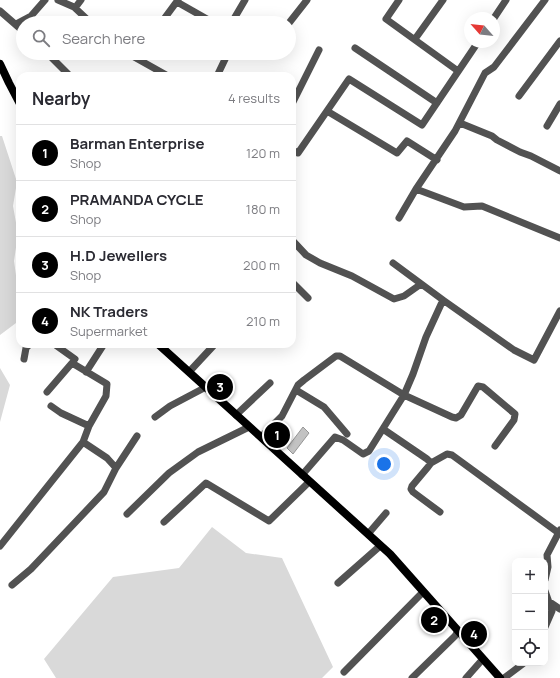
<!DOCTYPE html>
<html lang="en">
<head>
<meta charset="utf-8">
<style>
	body { margin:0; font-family:Manrope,sans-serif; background:#f2f2f3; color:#2b2b33 }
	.controls { position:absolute; right:12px; bottom:12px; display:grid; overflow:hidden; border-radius:8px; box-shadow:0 4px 16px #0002 }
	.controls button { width:36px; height:36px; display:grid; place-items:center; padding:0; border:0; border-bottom:1px solid #e1e1e2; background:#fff; color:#2b2b33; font:20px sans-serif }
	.compass { position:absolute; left:464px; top:12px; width:36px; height:36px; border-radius:50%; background:#fff; box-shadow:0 4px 16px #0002; rotate:297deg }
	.you { position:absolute; left:384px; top:464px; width:14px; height:14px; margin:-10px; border:3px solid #fff; border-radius:50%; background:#1a73e8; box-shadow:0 0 0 6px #1a73e833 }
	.badge { display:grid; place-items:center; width:26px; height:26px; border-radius:50%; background:#000; color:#fff; font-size:13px; font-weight:700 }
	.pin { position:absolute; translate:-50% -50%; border:2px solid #fff; box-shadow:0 1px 4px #0006 }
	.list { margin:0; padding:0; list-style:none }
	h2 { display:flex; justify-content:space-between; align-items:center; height:52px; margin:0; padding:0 16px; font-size:17px }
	h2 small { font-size:13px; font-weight:400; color:#7c7c81 }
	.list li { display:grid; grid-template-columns:26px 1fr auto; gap:12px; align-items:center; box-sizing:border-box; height:56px; padding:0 16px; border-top:1px solid #e1e1e2 }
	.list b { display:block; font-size:15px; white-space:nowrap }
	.list p { margin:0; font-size:13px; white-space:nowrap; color:#7c7c81 }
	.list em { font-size:13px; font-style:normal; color:#7c7c81 }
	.icon { flex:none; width:22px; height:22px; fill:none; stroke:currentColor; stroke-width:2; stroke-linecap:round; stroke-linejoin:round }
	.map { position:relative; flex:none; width:560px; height:678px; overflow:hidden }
	.search { position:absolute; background:#fff; box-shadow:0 4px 16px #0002; left:16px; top:16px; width:280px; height:44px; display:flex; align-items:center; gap:10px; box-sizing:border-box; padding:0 14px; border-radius:22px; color:#7c7c81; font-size:15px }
	.panel { position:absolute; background:#fff; box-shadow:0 4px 16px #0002; left:16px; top:72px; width:280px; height:276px; border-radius:12px }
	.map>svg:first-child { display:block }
	.green { fill:#d9d9d9 }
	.building { fill:#c2c2c2; stroke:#969696 }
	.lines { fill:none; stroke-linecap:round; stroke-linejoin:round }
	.minor { stroke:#525252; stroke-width:7 }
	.major { stroke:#000; stroke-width:8 }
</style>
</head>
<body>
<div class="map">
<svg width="560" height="678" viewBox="0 0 560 678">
	<rect width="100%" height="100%" fill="#fff"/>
	<path class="green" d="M0,136H2L17,182L13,206L18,234L14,261L20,304V320L0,335Z
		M0,368L10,385L0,422Z
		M212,527L246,553L282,558L333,667L322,678H56L44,659L113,577L179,568Z"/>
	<path class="building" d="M303,427L309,433L293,454L287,448Z"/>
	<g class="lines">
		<path class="minor" d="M58,0L74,7L91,23
			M399,0L386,19L458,71
			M177,2L214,23
			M75,8L81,0
			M0,11L23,31
			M494,18L506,0
			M161,23L178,0
			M234,23L235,17L245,0
			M289,23L307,0
			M16,24L31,16L45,0
			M415,39L443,0
			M355,48L437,103
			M47,53L70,76
			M127,53L168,76
			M217,76L228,53
			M519,96L560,41
			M292,104L319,50
			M327,111L397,153L407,141L437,160
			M460,123L492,136L497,140L520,152L531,156L560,171
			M547,126L560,104
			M292,150L298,153L349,79L422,125L478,42
			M416,189L455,131L485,73L494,67L545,0
			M399,218L416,189L464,207L482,206L560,238
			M292,240L306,255L320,263L352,276L394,299L404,296L421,284
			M292,282L308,298
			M443,300L514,350L534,360L560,311
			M54,344L75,359
			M24,359L26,348L30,344
			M86,372L104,344
			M189,372L215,344
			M296,390L324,407L347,434
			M51,406L61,413L89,426
			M236,415L270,383
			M155,417L170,406L206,387
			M383,429L427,459L431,463
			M261,437L282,416L298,385L304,380L336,356H340L404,395L452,417L456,418L461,415L478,386L483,387L515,414L514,420L495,446
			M116,468L137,436
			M302,475L335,437L343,440L363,454L369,451L404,395L413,374L426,337L443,300L393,263
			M440,512L413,492L411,489L412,486L428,467L431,463L447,454L452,455L560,534
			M127,514L169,473L198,452L249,427
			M164,522L206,483L269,521L309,482
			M368,534L386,513
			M0,546L83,442
			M545,580L548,567L547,555L560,530
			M338,583L380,546
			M12,585L31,569L104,492L116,468L107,458L83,442L89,426L106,396L107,384L72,363L47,392
			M545,591L552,611L545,627
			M548,601L560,609
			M344,672L423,592
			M412,678L455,636L458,631
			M466,678L482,660
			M504,678L524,663"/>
		<path class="major" d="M0,64L9,83L20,104
			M158,344L390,554L500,678"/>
	</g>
</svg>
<div class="controls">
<button>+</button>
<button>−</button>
<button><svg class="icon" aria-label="locate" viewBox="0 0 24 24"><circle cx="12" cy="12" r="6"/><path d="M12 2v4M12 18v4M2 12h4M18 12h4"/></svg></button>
</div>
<svg class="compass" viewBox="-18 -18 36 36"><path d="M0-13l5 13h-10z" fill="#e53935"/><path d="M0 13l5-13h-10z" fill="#7c7c81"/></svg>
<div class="you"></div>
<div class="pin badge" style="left:277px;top:435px">1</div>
<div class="pin badge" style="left:434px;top:620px">2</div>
<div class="pin badge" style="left:220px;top:387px">3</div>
<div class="pin badge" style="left:474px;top:634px">4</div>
<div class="search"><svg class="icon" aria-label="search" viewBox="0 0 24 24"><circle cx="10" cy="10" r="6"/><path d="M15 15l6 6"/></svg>Search here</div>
<section class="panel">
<h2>Nearby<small>4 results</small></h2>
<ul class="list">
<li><span class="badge">1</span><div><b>Barman Enterprise</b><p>Shop</p></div><em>120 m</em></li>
<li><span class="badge">2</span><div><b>PRAMANDA CYCLE</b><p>Shop</p></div><em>180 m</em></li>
<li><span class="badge">3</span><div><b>H.D Jewellers</b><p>Shop</p></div><em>200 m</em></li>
<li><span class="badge">4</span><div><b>NK Traders</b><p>Supermarket</p></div><em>210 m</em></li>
</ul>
</section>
</div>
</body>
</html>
